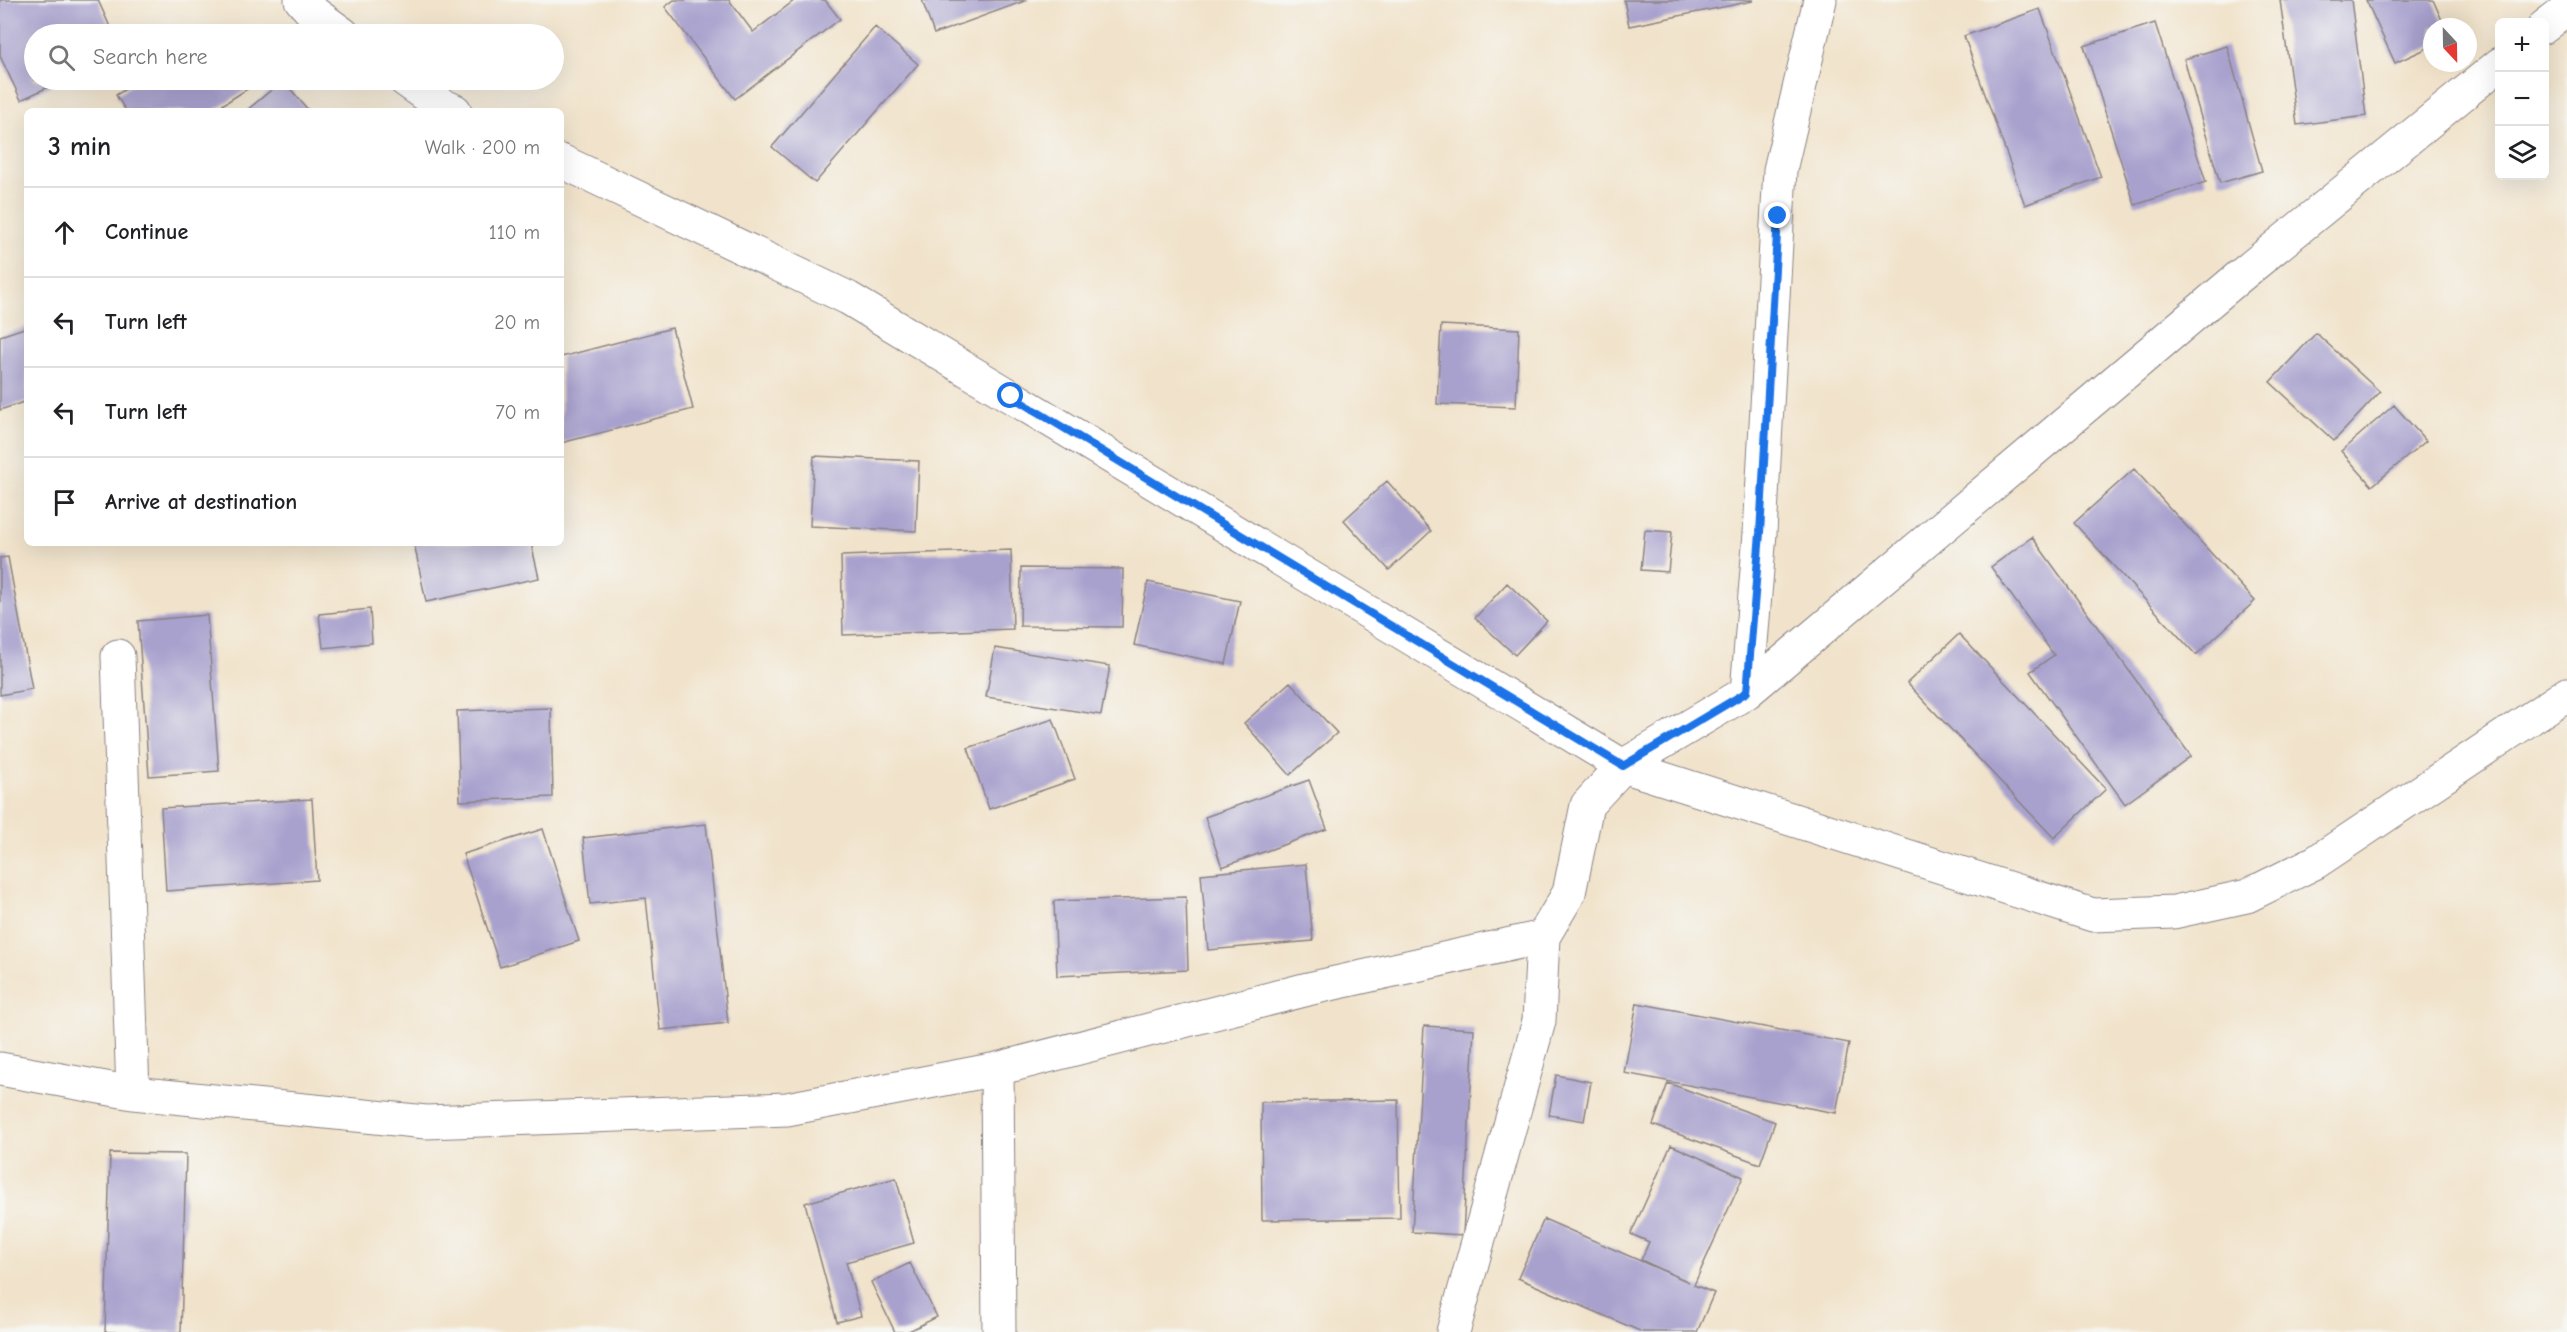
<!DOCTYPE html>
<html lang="en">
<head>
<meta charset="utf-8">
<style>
	body { margin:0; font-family:"Comic Neue",sans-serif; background:#f2f2f2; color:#202124 }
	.controls { position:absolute; right:18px; top:18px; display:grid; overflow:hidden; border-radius:9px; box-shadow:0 6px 24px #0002 }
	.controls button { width:54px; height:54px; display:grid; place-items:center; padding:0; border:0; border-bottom:2px solid #e0e0e0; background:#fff; color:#202124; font:30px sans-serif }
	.compass { position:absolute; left:2423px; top:18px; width:54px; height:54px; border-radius:50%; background:#fff; box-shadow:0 6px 24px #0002; rotate:158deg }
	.stop { position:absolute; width:18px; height:18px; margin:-14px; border:4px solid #1a73e8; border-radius:50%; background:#fff }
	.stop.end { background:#1a73e8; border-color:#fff; box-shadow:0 2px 6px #0008 }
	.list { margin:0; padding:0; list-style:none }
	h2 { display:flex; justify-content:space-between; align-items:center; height:78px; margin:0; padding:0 24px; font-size:26px }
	h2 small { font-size:20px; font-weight:400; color:#757577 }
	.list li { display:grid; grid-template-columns:39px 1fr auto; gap:18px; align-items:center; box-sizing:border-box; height:90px; padding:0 24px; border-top:2px solid #e0e0e0 }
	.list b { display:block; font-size:22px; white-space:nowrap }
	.list em { font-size:20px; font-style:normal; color:#757577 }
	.icon { flex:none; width:33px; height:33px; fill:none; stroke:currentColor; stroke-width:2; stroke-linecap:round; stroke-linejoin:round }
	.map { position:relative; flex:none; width:2567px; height:1332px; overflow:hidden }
	.search { position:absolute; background:#fff; box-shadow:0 6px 24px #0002; left:24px; top:24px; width:540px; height:66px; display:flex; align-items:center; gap:15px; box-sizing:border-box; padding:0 21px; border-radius:33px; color:#757577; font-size:22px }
	.panel { position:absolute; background:#fff; box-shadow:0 6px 24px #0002; left:24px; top:108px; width:540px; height:438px; border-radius:9px }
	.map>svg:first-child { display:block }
	.building { fill:#a8a1ce }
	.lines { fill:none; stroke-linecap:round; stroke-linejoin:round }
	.minor-casing { stroke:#8a8283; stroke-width:35 }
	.minor { stroke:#fff; stroke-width:33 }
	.route { stroke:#1a73e8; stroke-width:8 }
</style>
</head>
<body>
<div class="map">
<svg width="2567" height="1332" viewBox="0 0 2567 1332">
	<rect width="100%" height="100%" fill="#f6f6f2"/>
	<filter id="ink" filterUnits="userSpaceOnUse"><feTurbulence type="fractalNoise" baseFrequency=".0167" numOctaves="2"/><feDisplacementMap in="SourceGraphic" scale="12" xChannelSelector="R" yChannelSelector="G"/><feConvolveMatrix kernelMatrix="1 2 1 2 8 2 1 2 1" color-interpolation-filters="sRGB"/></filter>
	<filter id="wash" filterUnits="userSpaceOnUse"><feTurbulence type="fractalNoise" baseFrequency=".008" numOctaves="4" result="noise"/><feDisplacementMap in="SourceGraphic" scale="24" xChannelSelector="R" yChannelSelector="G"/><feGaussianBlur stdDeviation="1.35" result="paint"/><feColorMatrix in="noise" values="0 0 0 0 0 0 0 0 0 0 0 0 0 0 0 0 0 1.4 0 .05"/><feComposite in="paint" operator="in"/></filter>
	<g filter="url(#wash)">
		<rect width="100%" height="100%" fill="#f1e3cb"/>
		<g id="blocks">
			<path class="building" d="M0,0H98L110,27L95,34H34V80H63L21,100L0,56Z
				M674,0H729L753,32L795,0H825L840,19L735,99L665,7Z
				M922,0H1027L934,34Z
				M1624,0H1753V1L1629,26Z
				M2280,0H2351L2366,116L2297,125Z
				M2366,0H2433L2445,27H2432V46L2395,63Z
				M2040,9L2101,177L2025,205L1964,36Z
				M2155,23L2206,182L2135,205L2084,46Z
				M875,27L918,64L815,183L772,147Z
				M2227,46L2262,171L2220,183L2184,59Z
				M140,80H247L252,86L213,111H126L116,95Z
				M283,80L309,111H246Z
				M1441,325L1519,329L1516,407L1437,404Z
				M27,327V401L0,410V336Z
				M672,328L693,409L561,443V357Z
				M2316,333L2380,392L2334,441L2270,382Z
				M2394,405L2426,441L2372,486L2341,451Z
				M814,456L919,461L916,531L810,526Z
				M2134,469L2255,601L2196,655L2074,523Z
				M1387,481L1431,531L1389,570L1344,520Z
				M1645,530L1672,532L1668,572L1641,570Z
				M2032,537L2191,756L2125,804L2030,672L2054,655L1991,567Z
				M414,543H531L539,578L426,602Z
				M1011,550L1013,629L843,635L841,556Z
				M8,557L32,689L0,695V558Z
				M1021,568L1123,569L1122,627L1020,626Z
				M1148,582L1240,601L1226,664L1134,645Z
				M1507,583L1547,621L1515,655L1475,618Z
				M370,609L372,643L323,648L319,614Z
				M207,615L219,771L149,776L138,621Z
				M1959,634L2106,789L2054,838L1907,683Z
				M995,648L1110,666L1101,715L986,697Z
				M1290,682L1337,733L1290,775L1244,723Z
				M551,708L553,797L460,801L457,711Z
				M1053,719L1075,779L989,809L968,748Z
				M1309,780L1327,829L1222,867L1205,817Z
				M312,799L317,880L166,891L161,808Z
				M706,824L728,1023L660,1030L646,898L590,904L583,838Z
				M543,829L579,941L500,967L463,854Z
				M1306,864L1313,941L1208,950L1201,874Z
				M1186,897L1188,970L1057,976L1054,901Z
				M1637,1003L1849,1043L1836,1113L1624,1073Z
				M1424,1026L1474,1029L1463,1235L1412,1232Z
				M1556,1075L1591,1082L1584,1121L1549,1115Z
				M1668,1083L1775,1122L1760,1164L1653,1125Z
				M1398,1100L1400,1218L1262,1220L1261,1102Z
				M1671,1145L1743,1177L1694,1285L1714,1293L1697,1332H1642L1518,1278L1544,1219L1689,1282L1641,1260L1649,1242L1631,1234Z
				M110,1153L186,1154L181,1332H105Z
				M896,1178L914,1243L846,1262L861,1316L837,1322L805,1203Z
				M910,1263L937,1317L907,1332H895L871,1282Z"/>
		</g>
	</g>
	<g filter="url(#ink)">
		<use href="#blocks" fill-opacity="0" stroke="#8a8283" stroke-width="1.5"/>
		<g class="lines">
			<g class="minor-casing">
				<path id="minor" d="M301,0L310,10L343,34
					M2544,27L2567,9
					M405,80L436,102L455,111
					M561,161L848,298L1623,766L2093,915L2174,912L2247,896L2316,862L2567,694
					M118,656L133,1093
					M1747,692L1760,533L1780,170L1820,0
					M0,1069L133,1093L426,1122L787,1109L997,1069L1308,989L1543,937L1569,893L1587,805L1623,766L1747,692L2239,277L2500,64
					M997,1069L999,1332
					M1453,1332L1539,1021L1543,937"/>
			</g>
			<use href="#minor" class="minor"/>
		</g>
	</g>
	<g class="lines" filter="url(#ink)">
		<path class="route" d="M1011,396L1623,766L1747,692L1760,533L1778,216"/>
	</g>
</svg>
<div class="controls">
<button>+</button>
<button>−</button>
<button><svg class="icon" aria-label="layers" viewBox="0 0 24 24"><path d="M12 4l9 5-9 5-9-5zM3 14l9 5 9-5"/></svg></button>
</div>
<svg class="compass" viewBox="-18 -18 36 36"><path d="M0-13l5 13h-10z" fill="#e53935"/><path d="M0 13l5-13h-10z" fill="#757577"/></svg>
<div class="stop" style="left:1011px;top:396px"></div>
<div class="stop end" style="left:1778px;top:216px"></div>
<div class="search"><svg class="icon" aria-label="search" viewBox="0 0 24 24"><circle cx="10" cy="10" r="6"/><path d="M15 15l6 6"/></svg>Search here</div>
<section class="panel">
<h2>3 min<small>Walk · 200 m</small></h2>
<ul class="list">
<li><svg class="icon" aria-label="ahead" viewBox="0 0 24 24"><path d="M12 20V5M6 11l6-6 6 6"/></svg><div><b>Continue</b></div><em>110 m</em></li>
<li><svg class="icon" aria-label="left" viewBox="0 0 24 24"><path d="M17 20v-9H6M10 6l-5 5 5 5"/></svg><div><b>Turn left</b></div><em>20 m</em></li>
<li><svg class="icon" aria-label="left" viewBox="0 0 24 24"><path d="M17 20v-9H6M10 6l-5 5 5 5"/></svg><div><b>Turn left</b></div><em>70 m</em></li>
<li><svg class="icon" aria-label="arrive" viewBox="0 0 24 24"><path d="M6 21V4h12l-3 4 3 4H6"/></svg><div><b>Arrive at destination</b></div></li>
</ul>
</section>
</div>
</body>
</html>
